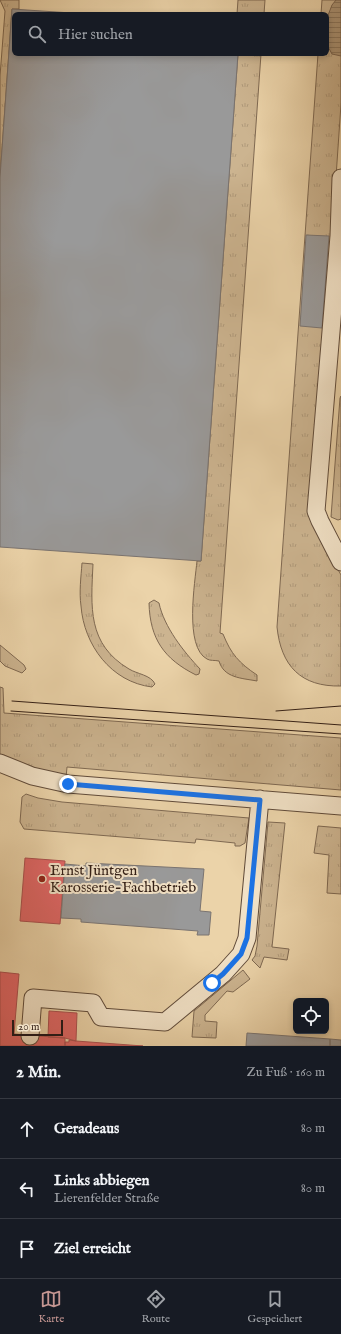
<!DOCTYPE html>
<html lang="de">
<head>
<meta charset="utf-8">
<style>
	body { margin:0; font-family:"IM FELL English",serif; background:#20242c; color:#f1f3f6 }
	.controls { position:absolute; right:12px; bottom:12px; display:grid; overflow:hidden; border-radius:6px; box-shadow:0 2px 6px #0003 }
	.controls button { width:36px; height:36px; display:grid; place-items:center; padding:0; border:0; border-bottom:1px solid #363941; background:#171b24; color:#f1f3f6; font:20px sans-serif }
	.scale { position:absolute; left:12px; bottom:10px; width:51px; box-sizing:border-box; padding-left:4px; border:2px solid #321e15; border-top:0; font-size:11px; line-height:14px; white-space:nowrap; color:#321e15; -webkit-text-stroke:3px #f2e2c7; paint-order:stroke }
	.stop { position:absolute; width:12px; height:12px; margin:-9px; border:3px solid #1a73e8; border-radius:50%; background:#fff }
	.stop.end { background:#1a73e8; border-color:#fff; box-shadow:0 1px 4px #0008 }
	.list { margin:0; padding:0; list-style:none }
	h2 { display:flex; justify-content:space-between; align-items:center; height:52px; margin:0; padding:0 16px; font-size:17px }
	h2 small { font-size:13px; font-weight:400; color:#9ea1a6 }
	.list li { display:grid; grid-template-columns:26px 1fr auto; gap:12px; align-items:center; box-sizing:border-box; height:60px; padding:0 16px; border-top:1px solid #363941 }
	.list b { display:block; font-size:15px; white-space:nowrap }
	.list p { margin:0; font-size:13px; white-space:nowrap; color:#9ea1a6 }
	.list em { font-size:13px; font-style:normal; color:#9ea1a6 }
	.icon { flex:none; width:22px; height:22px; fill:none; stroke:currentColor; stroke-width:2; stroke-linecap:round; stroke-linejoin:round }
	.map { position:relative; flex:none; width:341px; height:1046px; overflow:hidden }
	.search { position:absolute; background:#171b24; box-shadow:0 2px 6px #0003; left:12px; right:12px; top:12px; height:44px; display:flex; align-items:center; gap:10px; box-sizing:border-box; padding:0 14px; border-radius:6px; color:#9ea1a6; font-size:15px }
	.sheet { height:232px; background:#171b24 }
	nav { display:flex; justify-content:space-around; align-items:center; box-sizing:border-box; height:56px; border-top:1px solid #363941; background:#171b24; font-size:11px; color:#9ea1a6 }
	nav a { display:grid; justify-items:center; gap:2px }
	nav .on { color:#c59692 }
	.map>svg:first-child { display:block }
	.grass { fill:url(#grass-tufts); stroke:#7f6952 }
	.water { fill:url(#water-rules); stroke:#7b6550 }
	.shops { fill:#e06666; stroke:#ac504e }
	.industry { fill:#999; stroke:#7a7471 }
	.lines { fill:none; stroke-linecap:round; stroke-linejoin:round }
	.minor-casing { stroke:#604b3a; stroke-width:19 }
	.minor { stroke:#f2e2c7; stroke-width:17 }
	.tram { stroke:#321e15; stroke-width:1 }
	.route { stroke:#1a73e8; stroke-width:5 }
	.poi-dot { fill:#8f2418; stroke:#f2e2c7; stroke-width:1.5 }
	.labels { text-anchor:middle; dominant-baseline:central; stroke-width:4; stroke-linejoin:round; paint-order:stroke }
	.poi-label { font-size:15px; fill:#321e15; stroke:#f2e2c7; text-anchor:start }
</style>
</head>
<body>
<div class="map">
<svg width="341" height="1046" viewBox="0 0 341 1046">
	<defs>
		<pattern id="grass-tufts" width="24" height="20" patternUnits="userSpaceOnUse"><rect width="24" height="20" fill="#ccb490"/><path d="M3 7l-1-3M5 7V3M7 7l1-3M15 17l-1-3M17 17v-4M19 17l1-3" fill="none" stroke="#b09a7b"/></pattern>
		<pattern id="water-rules" width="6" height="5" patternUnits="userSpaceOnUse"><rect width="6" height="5" fill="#ac9577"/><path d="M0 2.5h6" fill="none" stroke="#8d7960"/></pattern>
	</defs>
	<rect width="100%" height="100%" fill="#ebd3a9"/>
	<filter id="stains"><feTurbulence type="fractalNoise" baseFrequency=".005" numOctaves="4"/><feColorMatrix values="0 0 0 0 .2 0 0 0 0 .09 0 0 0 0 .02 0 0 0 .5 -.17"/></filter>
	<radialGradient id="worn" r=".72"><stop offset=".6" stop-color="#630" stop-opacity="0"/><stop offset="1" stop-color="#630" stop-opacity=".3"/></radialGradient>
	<path class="grass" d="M0,0H19V9H12L0,177V76L5,11Z
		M238,0H265L264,14H237Z
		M322,0H341V104L313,513L324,544L341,575V686C301,687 281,666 277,627L318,54H327V14H321Z
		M238,54H261L220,633L223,634C231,654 239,663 257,675V681C241,678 224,678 219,661C215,660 210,661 207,659C184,647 195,582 197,561H201Z
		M341,396V519L338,520L331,517L340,398Z
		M82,563L93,564C91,607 87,644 129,669C137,674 151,675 155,684L152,687C111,682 84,645 81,606C79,592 81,577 82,563Z
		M154,600L159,603C164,627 184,652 200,669L199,674L196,675C164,659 150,639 149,603Z
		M0,645L24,665L26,669L22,673L5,666L0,661Z
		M0,687L3,688L4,713L341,738V790L67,767L66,778L25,766L0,755Z
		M26,794L38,798L62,802L249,818L245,843L240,846H235V843L196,839L195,843L24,829L20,822L22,797Z
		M268,822L285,823L272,947L289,949L287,960L264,957L260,968L252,960L255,956L257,946Z
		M318,826L341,828V894L327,893L329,855L314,853Z
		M243,970L250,979L233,992L227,991L205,1015V1021L217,1022L216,1038L192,1037L194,1011Z"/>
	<path class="water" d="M336,0H341V56L332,54L327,45V18L332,5Z"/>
	<path class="shops" d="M25,858L65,861L60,924L20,921Z
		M0,972L19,974L14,1034L65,1038V1046H0Z
		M49,1011L77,1013L76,1041L65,1038L48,1037Z
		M69,1040L76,1041L143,1046H65V1042H69Z"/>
	<path class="industry" d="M12,9L86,14H14V54H238L201,561L0,547V177Z
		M306,235L329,236L322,328L300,326Z
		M86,863L204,869L200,911L211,912L209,935H197L198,931L81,922V919L61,918L65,864L86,866Z
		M247,1033L330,1039V1046H246Z
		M330,1039L341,1040V1046H330Z"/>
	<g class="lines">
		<g class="minor-casing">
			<path id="minor" d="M341,178L339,236L316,511L320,521L341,562
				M0,763L32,776L68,784L341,806
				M30,1036L33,998L93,1003L101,1017L165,1022L223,974L241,954L247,938L260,799"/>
		</g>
		<use href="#minor" class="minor"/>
		<path class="tram" d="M12,701L341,725
			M11,711L341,734
			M276,711L341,706"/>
	</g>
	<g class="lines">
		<path class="route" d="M68,784L260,800L247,938L241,954L223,974L212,983"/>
	</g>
	<circle class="poi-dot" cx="42" cy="879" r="4"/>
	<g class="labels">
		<g class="poi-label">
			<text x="50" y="870">Ernst Jüntgen<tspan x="50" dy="17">Karosserie-Fachbetrieb</tspan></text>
		</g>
	</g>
	<rect width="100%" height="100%" filter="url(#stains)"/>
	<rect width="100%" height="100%" fill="url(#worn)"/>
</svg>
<div class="controls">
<button><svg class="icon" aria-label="locate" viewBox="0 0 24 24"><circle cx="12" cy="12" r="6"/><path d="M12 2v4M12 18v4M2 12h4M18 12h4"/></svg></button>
</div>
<div class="scale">20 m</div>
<div class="stop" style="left:212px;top:983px"></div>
<div class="stop end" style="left:68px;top:784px"></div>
<div class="search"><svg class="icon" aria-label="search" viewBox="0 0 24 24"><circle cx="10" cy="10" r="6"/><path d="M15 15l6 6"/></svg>Hier suchen</div>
</div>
<section class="sheet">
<h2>2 Min.<small>Zu Fuß · 160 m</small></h2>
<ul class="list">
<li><svg class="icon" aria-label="ahead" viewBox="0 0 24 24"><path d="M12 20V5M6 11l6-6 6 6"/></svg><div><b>Geradeaus</b></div><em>80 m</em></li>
<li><svg class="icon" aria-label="left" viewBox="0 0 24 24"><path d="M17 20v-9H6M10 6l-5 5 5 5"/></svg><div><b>Links abbiegen</b><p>Lierenfelder Straße</p></div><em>80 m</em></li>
<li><svg class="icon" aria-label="arrive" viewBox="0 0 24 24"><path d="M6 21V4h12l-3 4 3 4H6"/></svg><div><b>Ziel erreicht</b></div></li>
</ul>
</section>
<nav>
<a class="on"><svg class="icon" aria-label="map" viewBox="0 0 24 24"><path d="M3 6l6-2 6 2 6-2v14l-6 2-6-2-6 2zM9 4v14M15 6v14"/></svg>Karte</a>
<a><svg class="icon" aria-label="directions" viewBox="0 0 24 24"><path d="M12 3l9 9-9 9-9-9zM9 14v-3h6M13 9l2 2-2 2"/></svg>Route</a>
<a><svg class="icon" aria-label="saved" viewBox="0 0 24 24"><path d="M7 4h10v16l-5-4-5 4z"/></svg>Gespeichert</a>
</nav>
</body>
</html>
